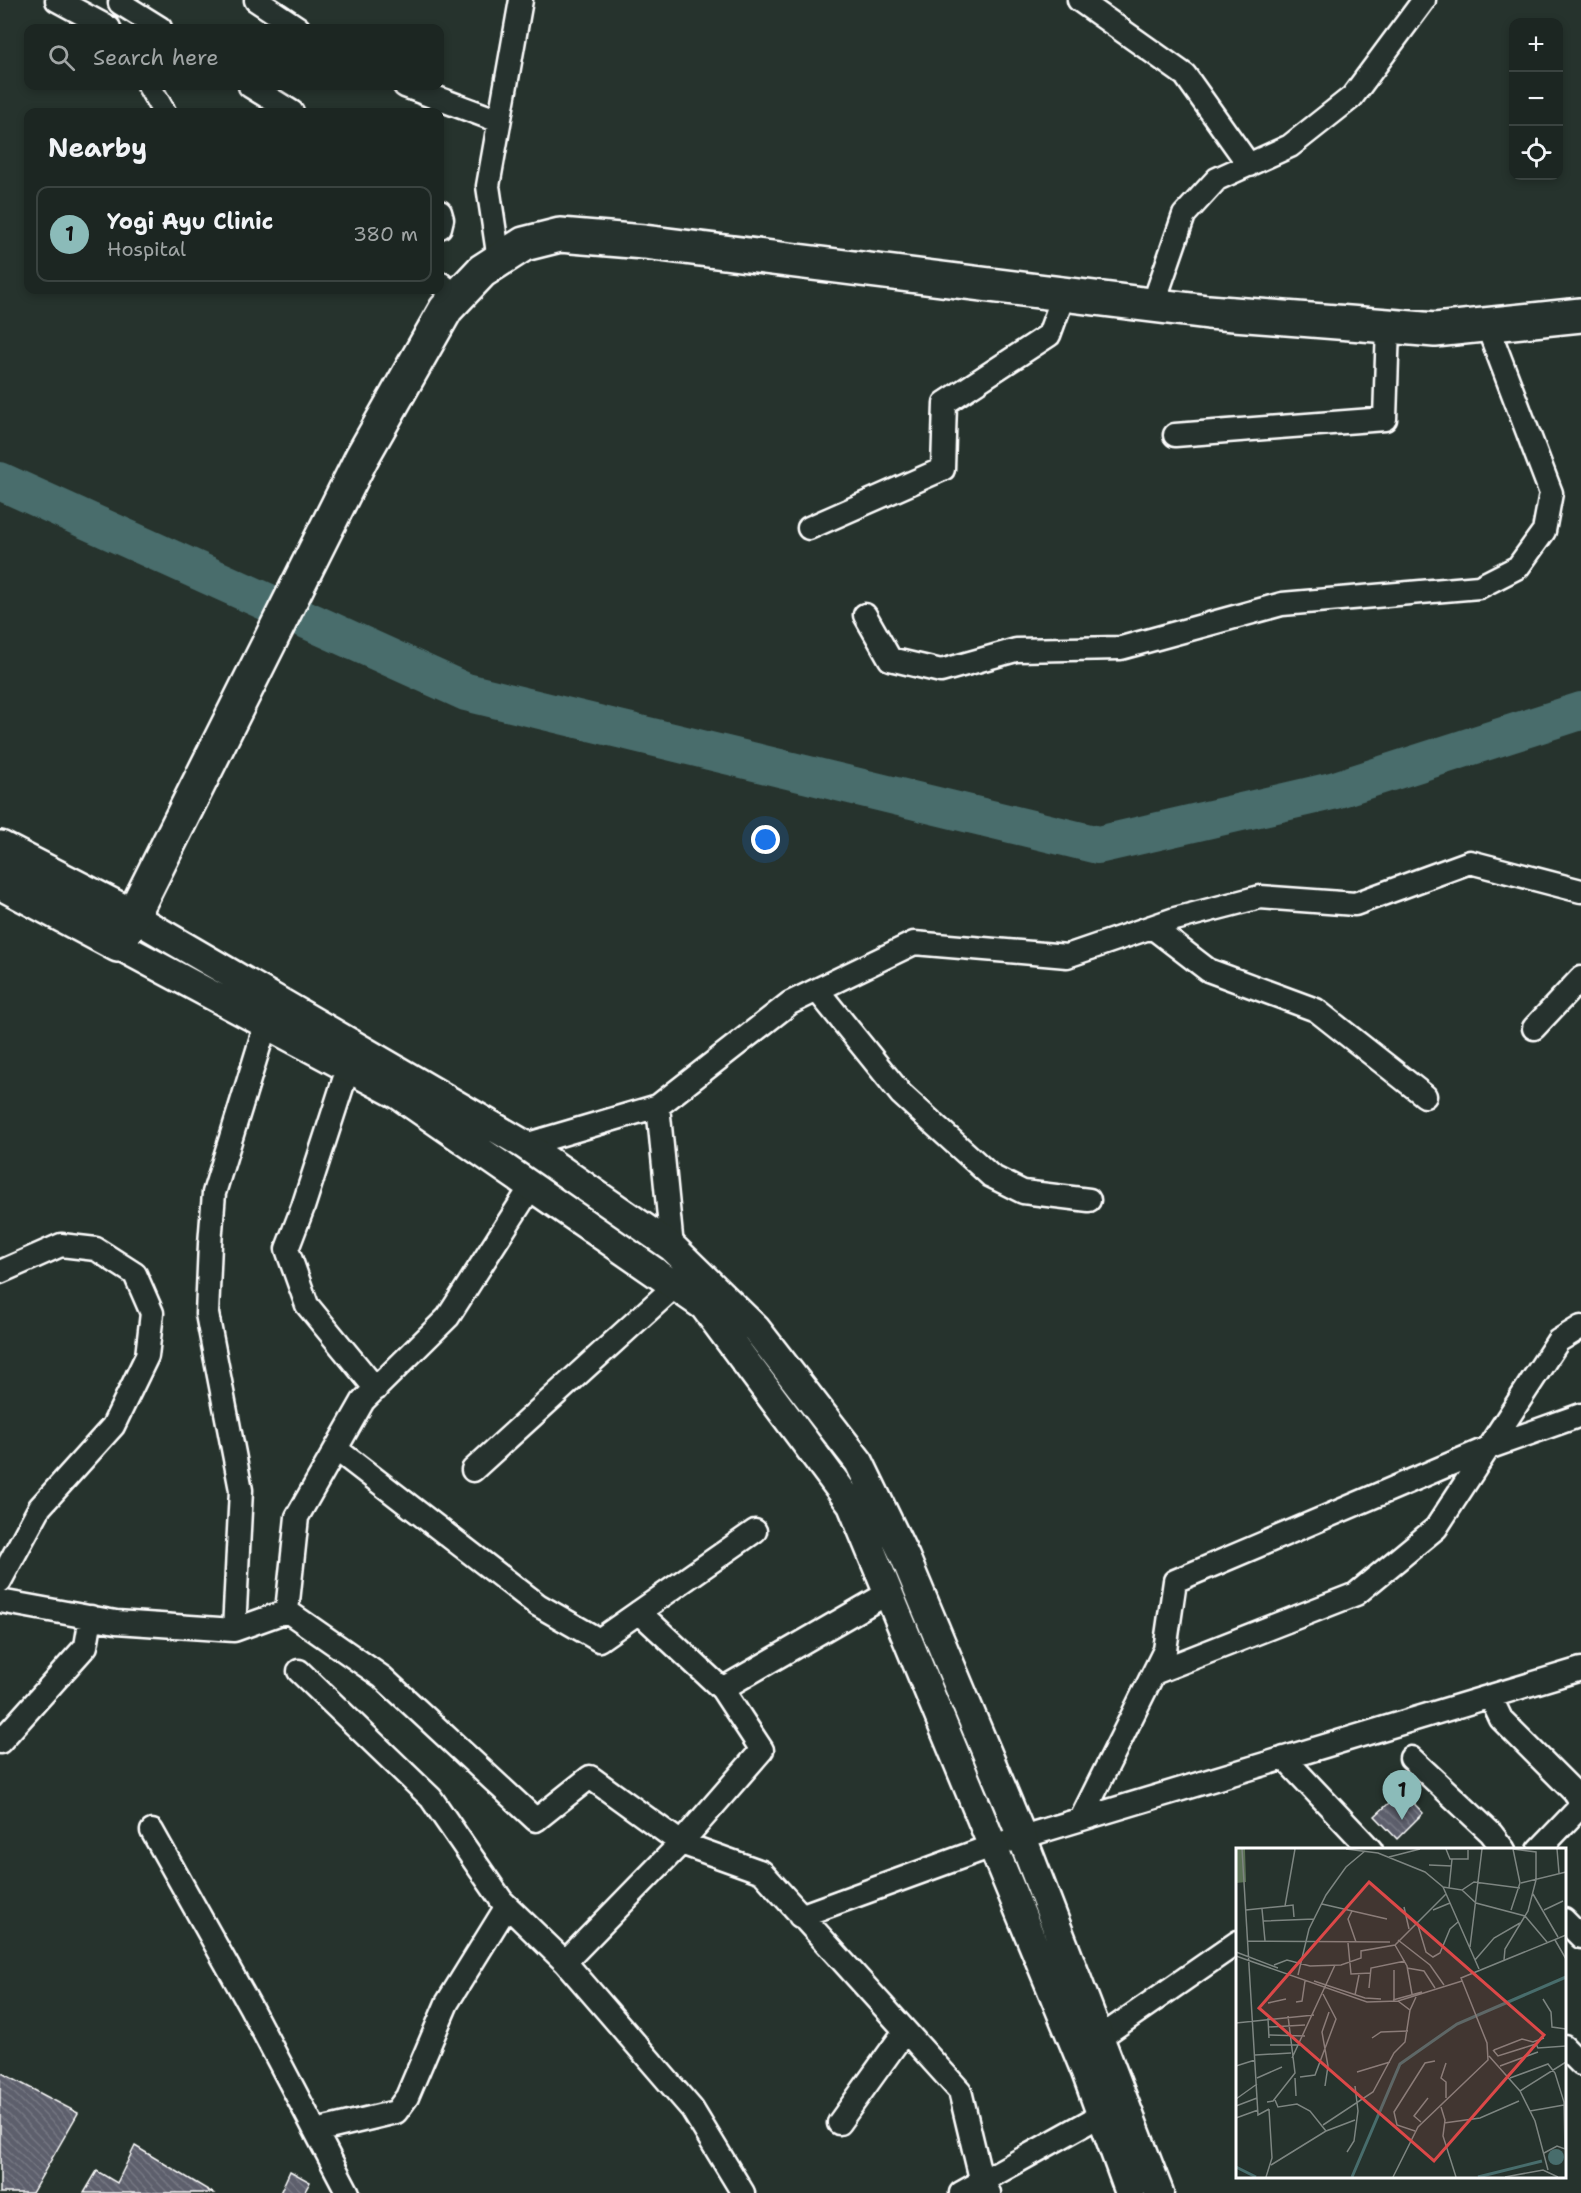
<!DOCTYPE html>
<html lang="en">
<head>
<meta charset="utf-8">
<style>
	body { margin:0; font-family:"Shantell Sans",sans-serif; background:#29322f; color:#f1f3f6 }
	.controls { position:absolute; right:18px; top:18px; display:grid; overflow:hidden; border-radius:12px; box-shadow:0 3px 9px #0003 }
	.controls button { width:54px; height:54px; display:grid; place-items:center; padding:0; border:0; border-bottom:2px solid #3a4340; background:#1c2622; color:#f1f3f6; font:30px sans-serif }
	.you { position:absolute; left:766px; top:840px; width:21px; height:21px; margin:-15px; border:4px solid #fff; border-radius:50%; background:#1a73e8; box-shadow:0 0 0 9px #1a73e833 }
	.badge { display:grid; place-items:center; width:39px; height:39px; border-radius:50%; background:#8bbbb9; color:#111; font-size:20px; font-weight:700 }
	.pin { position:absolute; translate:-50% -50px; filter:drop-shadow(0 2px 3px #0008) }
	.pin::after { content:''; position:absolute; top:32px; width:21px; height:18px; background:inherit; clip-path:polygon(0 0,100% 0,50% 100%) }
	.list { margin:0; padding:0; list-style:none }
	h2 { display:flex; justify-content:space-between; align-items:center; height:78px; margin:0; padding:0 24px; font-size:26px }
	h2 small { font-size:20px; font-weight:400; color:#a0a5a5 }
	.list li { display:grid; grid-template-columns:39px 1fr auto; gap:18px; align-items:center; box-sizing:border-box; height:96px; margin:0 12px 12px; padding:0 12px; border:2px solid #3a4340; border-radius:12px }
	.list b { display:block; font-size:22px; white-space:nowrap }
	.list p { margin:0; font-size:20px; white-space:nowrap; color:#a0a5a5 }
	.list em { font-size:20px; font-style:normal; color:#a0a5a5 }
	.icon { flex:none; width:33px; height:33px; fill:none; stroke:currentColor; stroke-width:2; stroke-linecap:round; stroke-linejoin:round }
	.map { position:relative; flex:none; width:1581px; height:2193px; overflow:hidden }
	.search { position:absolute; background:#1c2622; box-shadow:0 3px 9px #0003; left:24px; top:24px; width:420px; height:66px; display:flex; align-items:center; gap:15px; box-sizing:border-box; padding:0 21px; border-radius:12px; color:#a0a5a5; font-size:22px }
	.panel { position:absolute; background:#1c2622; box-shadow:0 3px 9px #0003; left:24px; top:108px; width:420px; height:186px; border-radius:12px }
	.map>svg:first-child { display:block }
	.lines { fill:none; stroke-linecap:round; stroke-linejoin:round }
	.river { stroke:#486d6c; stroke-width:38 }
	.building { fill:url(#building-back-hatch); stroke:#fff; stroke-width:1.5 }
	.minor-casing { stroke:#fff; stroke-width:27 }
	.major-casing { stroke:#fff; stroke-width:33 }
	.highway-casing { stroke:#fff; stroke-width:38 }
	.minor { stroke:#26332d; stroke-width:22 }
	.major { stroke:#26332d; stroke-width:28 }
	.highway { stroke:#26332d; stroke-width:33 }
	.inset-river { fill:none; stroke:#486d6c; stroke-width:3 }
	.inset-road { fill:none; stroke:#7d8581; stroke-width:1.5 }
	.view { fill:#dc4848; fill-opacity:0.15; stroke:#dc4848; stroke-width:3 }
	.inset-edge { fill:none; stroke:#fff; stroke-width:3 }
</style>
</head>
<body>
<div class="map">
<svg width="1581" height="2193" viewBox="0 0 1581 2193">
	<defs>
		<pattern id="building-back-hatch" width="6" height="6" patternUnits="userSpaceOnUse" patternTransform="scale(1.5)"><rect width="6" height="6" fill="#5d5f6c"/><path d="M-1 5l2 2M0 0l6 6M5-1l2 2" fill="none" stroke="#757782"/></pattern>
	</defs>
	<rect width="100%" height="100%" fill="#26332d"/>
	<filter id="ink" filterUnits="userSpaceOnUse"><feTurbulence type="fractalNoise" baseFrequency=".0167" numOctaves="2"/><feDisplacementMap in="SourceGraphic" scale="12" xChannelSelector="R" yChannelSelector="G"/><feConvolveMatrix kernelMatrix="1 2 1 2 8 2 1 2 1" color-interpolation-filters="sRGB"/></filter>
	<g filter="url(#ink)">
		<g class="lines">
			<path class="river" d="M0,481L466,692L1098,845L1332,791L1581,711"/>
		</g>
		<path class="building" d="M1402,1791L1423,1813L1397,1839L1375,1816Z
			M0,2072L78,2113L32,2193H0Z
			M135,2146L213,2193H84L97,2171L117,2183Z
			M290,2171L310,2182L304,2193H280Z"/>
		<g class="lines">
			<g class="minor-casing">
				<path id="minor" d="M57,0L109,28
					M121,0L120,3L160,28
					M256,0L298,28
					M1079,0L1185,75L1249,165
					M149,86L164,112
					M250,86L292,112
					M405,86L499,121
					M440,212L442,219L440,227
					M499,260L488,186L521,0
					M440,283L457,297
					M1153,305L1184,215L1217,179L1290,146L1352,97L1424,0
					M1175,435L1385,419L1388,326
					M809,528L943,469L945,403L1049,335L1064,294
					M865,615L890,659L941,671L1016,650L1121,648L1282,604L1479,587L1518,567L1544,531L1551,493L1487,325
					M1152,927L1208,970L1316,1010L1425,1096
					M817,990L901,1094L991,1176L1023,1192L1089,1200
					M1534,1028L1581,978
					M348,1068L303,1207L287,1249L307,1305L376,1389
					M658,1106L790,1003L914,943L1067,956L1175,919L1260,897L1355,904L1470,862L1581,891
					M525,1145L658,1106L672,1247
					M0,1272L61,1245L96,1249L135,1274L152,1313L147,1356L113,1426L40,1507L0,1581
					M336,1449L538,1605L599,1640L755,1531
					M473,1470L675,1286
					M0,1601L116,1622L234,1630L287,1611
					M287,1611L382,1677L536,1820L590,1777L681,1843L762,1872L960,2091L982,2183L989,2193
					M287,1611L297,1517L363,1401L448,1317L531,1187
					M234,1630L241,1490L207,1314L210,1244L214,1193L266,1024
					M299,1671L431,1798L502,1901L565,1962L692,2109L743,2193
					M1154,1673L1356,1594L1436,1528L1558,1341L1581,1327
					M722,1689L888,1593
					M1490,1696L1501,1719L1574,1792L1581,1803
					M0,1742L86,1646L91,1617
					M1284,1758L1371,1850
					M1411,1758L1491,1833L1504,1850
					M1081,1819L1165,1650L1175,1581L1488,1448L1581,1415
					M152,1831L251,2008L348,2193
					M1539,1850L1581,1806
					M800,1916L992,1846L1581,1669
					M1564,1920L1581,1937
					M565,1962L681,1843L762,1750L722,1689L639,1612
					M1101,2037L1238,1942
					M1564,2047L1581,2064
					M839,2123L905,2031
					M316,2131L396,2112L407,2097L447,2003L507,1906
					M961,2193L1101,2115"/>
			</g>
			<g class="major-casing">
				<path id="major" d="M132,916L525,1145L672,1247L756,1329L859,1462L905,1557L1022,1837L1159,2193
					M118,945L399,1095L704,1306L852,1505L1086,2072L1130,2193"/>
			</g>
			<g class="highway-casing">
				<path id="highway" d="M0,848L132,916
					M0,882L118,945L362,457L446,309L482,271L524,244L560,235L644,242L1208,312L1388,326L1435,330L1581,315"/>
			</g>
			<use href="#minor" class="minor"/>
			<use href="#major" class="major"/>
			<use href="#highway" class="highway"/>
		</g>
	</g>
	<g transform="translate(1236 1848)">
		<rect width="330" height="330" fill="#26332d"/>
		<path d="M0,1H9L10,34L0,35Z" fill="#5b7256"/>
		<path d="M312 309a8 8 0 1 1 16 0a8 8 0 1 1-16 0Z" fill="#486d6c"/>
		<path class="inset-river" d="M0,319L20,329M116,329L164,216L221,176L330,129M242,329L306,313"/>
		<path class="inset-road" d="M6,1L22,267L33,261M110,1L142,5L189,24L207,39L243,121M210,1L214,11H232V2M321,1L323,25M153,9L184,1M193,17L216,18M285,35L330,24M207,39L226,42L238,34L284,40M213,40L216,11M226,42L240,55L289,68L311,94M297,46L322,89M86,56L151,71M49,58L57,57L58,69M168,59L173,81M26,61L29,93M10,62L49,58L59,1M197,62L214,55M275,62L284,35L277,1M308,62L327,53M116,63L112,71L120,94M27,73L78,71M181,74L190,104L197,109L204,105L214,81L222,74M162,92L194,117L208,137M319,92L330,111M12,93L154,94M112,95L115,126L135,125M159,97L171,118L176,146M234,99L246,1M0,104L42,120M0,108L131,154L162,153L226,133M239,112L258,90L284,75M268,112L269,101L292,63L300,32V4L277,1M38,117L51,112L74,118L105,117L125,110V103L159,97L210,46M171,120L188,123L199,140M158,122V151M62,127L73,81L90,47L110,19L129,3M78,133L129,150L145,151M133,140L135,120L169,113M119,147L123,127M307,151L315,164L316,179L330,181M157,152L186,144M162,153L174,162L180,149M60,154L66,153L69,133M32,155L50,151M32,170L33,190M0,175L78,167M32,179L69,177M33,187L69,188M136,190L145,184L172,183M34,197H65M257,202L262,208L300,196L302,200L330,198M258,202L286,191L297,194L308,190M19,207L55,205M253,208L284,243L299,273L312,322M56,210L99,117M210,215L205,230L210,234V250M0,218L19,212M264,218L302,204M121,224L154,214M64,229L79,227L100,171L87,146M21,230L46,219M59,230L60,248M274,230L312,216L319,225L328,254L329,301L321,298L308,305M89,238L92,218L86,184L93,164M284,243L330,214M0,251L21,236M39,252L42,259L61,256L74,263L90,283L119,272M31,254L37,253L59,225L52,168M0,258L21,250M205,259L209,272L207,288L220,329M294,263L328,257M0,270L22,262M185,274L178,268L192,250M208,275L244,270L283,253M87,277L137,244L158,205L169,194L174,162M179,283L161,277L158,264L189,215L199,213M111,304L118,293L122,263L119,238M35,317L90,283M30,329L36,310L33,261M157,329L182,279L252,212L251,195L225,130L330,87M269,329L307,322L322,329"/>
		<path class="view" d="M133,34L308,187L198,313L23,160Z"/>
		<rect width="330" height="330" class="inset-edge"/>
	</g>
</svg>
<div class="controls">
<button>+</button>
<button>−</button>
<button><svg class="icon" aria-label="locate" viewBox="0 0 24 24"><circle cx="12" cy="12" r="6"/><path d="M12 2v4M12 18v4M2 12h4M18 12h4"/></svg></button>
</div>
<div class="you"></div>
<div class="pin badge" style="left:1402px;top:1820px">1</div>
<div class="search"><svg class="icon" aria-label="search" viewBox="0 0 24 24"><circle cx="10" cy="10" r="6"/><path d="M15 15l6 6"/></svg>Search here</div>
<section class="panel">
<h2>Nearby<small></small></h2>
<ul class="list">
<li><span class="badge">1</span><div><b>Yogi Ayu Clinic</b><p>Hospital</p></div><em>380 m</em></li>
</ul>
</section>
</div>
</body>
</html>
